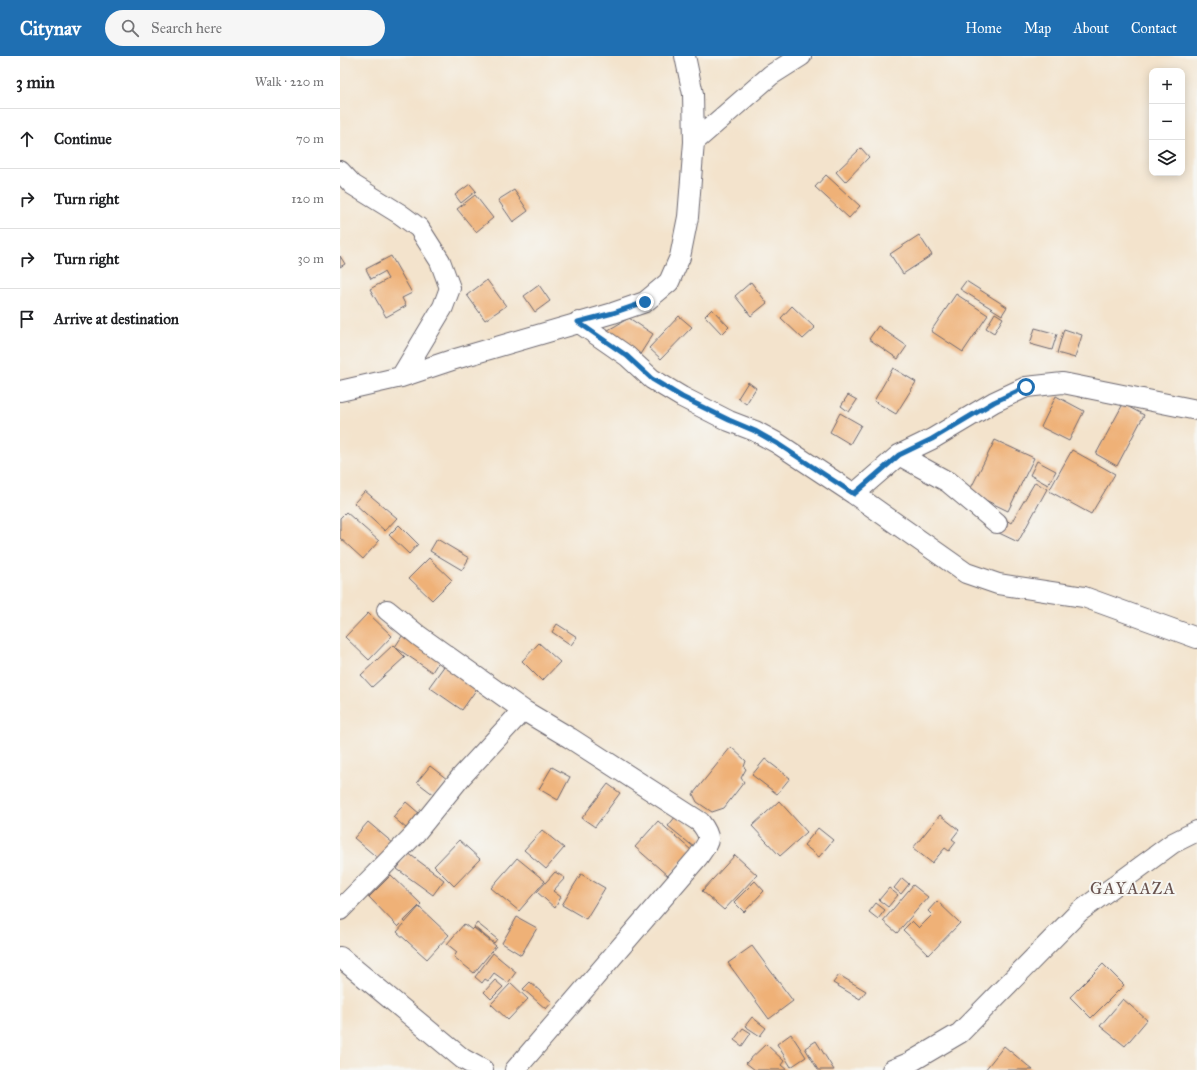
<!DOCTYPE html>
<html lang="en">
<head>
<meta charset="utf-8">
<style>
	body { margin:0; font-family:"IM FELL Great Primer",serif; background:#f6f6f6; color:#202124 }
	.controls { position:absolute; right:12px; top:12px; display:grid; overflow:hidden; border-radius:8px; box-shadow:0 2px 10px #0003 }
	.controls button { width:36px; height:36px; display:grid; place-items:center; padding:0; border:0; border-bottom:1px solid #e0e0e0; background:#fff; color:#202124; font:20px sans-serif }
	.stop { position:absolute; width:12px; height:12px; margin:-9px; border:3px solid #1f6fb2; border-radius:50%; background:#fff }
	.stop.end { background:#1f6fb2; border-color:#fff; box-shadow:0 1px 4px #0008 }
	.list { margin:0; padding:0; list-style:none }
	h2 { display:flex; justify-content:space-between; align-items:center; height:52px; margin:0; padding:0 16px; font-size:17px }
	h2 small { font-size:13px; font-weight:400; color:#757577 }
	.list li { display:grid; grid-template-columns:26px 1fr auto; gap:12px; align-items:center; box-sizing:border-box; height:60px; padding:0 16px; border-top:1px solid #e0e0e0 }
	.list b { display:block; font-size:15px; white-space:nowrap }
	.list em { font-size:13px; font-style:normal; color:#757577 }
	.icon { flex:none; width:22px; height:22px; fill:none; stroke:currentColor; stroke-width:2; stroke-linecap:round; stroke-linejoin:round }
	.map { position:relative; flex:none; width:857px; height:1014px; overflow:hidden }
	header { display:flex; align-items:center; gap:24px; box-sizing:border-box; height:56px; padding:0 20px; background:#1f6fb2; color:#fff }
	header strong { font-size:19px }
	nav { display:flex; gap:22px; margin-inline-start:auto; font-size:14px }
	.search { width:280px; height:36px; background:#f6f6f6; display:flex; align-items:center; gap:10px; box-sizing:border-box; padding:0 14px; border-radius:22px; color:#757577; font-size:15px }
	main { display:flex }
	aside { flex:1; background:#fff }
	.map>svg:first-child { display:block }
	.building { fill:#efb177 }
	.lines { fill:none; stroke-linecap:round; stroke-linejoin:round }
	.minor-casing { stroke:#6b666e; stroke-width:22 }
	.minor { stroke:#fff; stroke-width:20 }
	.route { stroke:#1f6fb2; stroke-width:5 }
	.labels { text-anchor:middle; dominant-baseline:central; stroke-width:4; stroke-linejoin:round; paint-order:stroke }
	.quarter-label { font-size:17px; letter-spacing:1px; fill:#6a5450; stroke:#f6f6f2 }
</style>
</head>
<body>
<header>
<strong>Citynav</strong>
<div class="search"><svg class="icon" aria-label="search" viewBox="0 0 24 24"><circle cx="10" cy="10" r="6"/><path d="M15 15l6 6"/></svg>Search here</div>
<nav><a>Home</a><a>Map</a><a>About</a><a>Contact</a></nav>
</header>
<main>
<aside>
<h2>3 min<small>Walk · 220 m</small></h2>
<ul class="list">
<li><svg class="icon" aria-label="ahead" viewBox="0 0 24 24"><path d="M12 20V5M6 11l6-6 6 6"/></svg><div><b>Continue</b></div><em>70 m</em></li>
<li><svg class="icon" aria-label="right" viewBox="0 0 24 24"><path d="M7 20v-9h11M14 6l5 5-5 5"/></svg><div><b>Turn right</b></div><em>120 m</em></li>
<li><svg class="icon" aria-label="right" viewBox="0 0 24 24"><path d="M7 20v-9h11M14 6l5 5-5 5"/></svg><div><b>Turn right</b></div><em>30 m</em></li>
<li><svg class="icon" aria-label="arrive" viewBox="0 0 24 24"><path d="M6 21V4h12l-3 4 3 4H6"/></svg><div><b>Arrive at destination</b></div></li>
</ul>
</aside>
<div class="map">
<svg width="857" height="1014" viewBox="0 0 857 1014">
	<rect width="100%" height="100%" fill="#f6f6f2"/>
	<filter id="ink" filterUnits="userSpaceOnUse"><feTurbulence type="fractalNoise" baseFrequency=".025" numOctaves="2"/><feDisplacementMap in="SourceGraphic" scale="8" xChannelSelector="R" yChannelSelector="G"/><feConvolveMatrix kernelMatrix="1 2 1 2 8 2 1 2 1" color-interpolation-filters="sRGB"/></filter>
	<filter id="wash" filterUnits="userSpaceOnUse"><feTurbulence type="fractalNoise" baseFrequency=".012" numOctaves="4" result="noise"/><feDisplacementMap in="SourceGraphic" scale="16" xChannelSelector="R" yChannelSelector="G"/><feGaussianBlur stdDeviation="0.9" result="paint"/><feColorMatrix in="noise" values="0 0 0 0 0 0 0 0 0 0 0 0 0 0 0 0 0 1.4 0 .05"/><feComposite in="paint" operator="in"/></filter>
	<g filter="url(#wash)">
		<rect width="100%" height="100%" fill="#f3e3cc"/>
		<g id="blocks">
			<path class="building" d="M521,92L529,101L505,126L496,116Z
				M486,119L520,150L509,162L475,131Z
				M130,128L136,135L121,147L115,139Z
				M174,134L188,155L173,166L158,144Z
				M135,139L153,162L136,176L117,153Z
				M579,179L592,199L563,218L550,198Z
				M0,200L5,208L0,211Z
				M51,200L72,237L62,242L66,250L46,261L30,233L48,223L44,216L31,223L26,213Z
				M147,224L166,250L145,264L127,239Z
				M626,225L667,251L662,259L620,233Z
				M411,226L427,247L411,260L395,240Z
				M199,229L210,245L195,256L184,240Z
				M616,238L648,259L623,296L591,275Z
				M452,250L475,272L463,283L441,262Z
				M372,253L389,271L382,278L365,260Z
				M655,257L663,262L654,277L646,272Z
				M339,260L352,271L321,303L309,292Z
				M289,262L313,278L299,300L263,277Z
				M538,270L567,290L558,303L529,283Z
				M695,272L717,278L712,294L690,288Z
				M724,273L742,279L735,302L717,297Z
				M553,312L576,326L556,358L534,345Z
				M408,326L416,332L406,348L398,342Z
				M508,339L517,344L509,356L501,350Z
				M716,340L744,355L729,385L701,371Z
				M783,348L804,359L777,410L756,398Z
				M500,357L521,369L510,388L490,376Z
				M655,384L694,402L668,455L629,436Z
				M732,394L775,418L751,458L709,435Z
				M697,405L716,415L708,429L690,419Z
				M695,426L707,433L678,486L659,477L666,464L671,467Z
				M25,435L57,462L45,475L14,447Z
				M6,456L39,485L23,503L0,482V462Z
				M59,469L78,488L69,498L49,479Z
				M97,483L129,502L122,514L90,495Z
				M89,502L112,524L92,544L69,522Z
				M28,557L52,580L29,604L5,581Z
				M217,568L237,581L231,589L212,576Z
				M64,577L101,602L92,616L55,591Z
				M199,587L220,606L202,625L182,605Z
				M53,589L65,601L32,631L21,619Z
				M105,609L138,631L122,654L89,631Z
				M391,691L406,705L404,711L406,713L401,722L404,726L384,752L372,756L357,746L353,738Z
				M425,703L450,722L437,738L412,719Z
				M90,710L107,723L94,739L77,726Z
				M212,711L230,721L218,744L199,733Z
				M268,728L280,737L255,771L242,762Z
				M439,745L467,776L440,800L412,770Z
				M66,746L80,758L67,773L53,761Z
				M600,759L619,774L612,783L616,786L609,795L605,792L592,807L573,792Z
				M336,760L362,782L355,792L328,770Z
				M318,765L351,794L328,820L295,791Z
				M28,766L54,788L40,804L14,782Z
				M478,772L493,784L479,801L464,789Z
				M202,774L224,792L206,813L184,794Z
				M119,784L140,803L114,830L94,810Z
				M68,797L104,824L93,839L57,813Z
				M395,799L417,819L384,854L362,835Z
				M177,802L205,825L179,855L151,832Z
				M215,816L225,822L213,835L221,841L215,852L197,836Z
				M241,818L265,832L246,863L222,849Z
				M51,819L81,848L58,871L29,841Z
				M562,822L569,828L561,838L554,832Z
				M415,825L424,835L404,856L394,846Z
				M573,829L588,841L557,877L543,865Z
				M549,832L558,839L548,851L539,844Z
				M597,845L620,867L589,899L563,874L572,865L579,872L592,859L588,855Z
				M536,847L545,854L538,863L529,856Z
				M79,851L109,879L87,903L57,876Z
				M177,861L197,872L181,899L162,887Z
				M137,867L157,883L154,887L134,871Z
				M124,868L132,874L134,872L156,890L134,917L114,901L117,896L107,888Z
				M412,890L453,945L429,963L388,907Z
				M153,897L176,916L168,927L154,917L148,925L145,923L142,927L135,921Z
				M763,908L784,929L751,962L730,941Z
				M499,919L526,935L520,943L493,927Z
				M155,924L163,931L151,943L144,936Z
				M190,926L212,946L206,953L183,933Z
				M171,927L188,943L168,964L151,948Z
				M783,943L807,964L785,990L760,970Z
				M412,961L426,972L420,980L405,970Z
				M403,972L411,977L402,990L394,984Z
				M451,978L466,1001L451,1011L437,988Z
				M476,985L494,1014H478L465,992Z
				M426,988L444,1005L441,1009L447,1014H415L406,1007Z
				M664,990L693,1014H645Z"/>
		</g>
	</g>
	<g filter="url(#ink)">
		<use href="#blocks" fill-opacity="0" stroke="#6b666e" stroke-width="1"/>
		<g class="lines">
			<g class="minor-casing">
				<path id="minor" d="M354,86L431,19L461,0
					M0,115L13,129L60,158L79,172L100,205L110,232L103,251L61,321
					M238,266L287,300L312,323L342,341L389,365L415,375L437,387L514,438L559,399L592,383L654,346L686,331L723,327L857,354
					M0,335L61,321L112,304L273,257L305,246L329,226L340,201L348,161L354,86L353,38L345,0
					M559,399L608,426L657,467
					M514,438L626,517L658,528L744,541L857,582
					M47,554L79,580L183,654L230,682L360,766C373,783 369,785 358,801L175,1014
					M0,854L74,779L121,721L183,654
					M0,901L123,1003L143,1014
					M552,1014L569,1007L620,977L739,856L833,787L857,775"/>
			</g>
			<use href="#minor" class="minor"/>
		</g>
	</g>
	<g class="lines" filter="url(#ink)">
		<path class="route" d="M305,246L273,257L238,266L287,300L312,323L342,341L389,364L415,375L438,388L514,438L559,399L592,383L654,346L686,331"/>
	</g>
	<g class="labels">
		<g class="quarter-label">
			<text x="793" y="832">GAYAAZA</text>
		</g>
	</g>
</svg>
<div class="controls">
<button>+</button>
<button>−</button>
<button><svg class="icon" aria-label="layers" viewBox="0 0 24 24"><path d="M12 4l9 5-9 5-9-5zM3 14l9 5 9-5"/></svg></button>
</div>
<div class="stop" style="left:686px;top:331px"></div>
<div class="stop end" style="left:305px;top:246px"></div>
</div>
</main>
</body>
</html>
